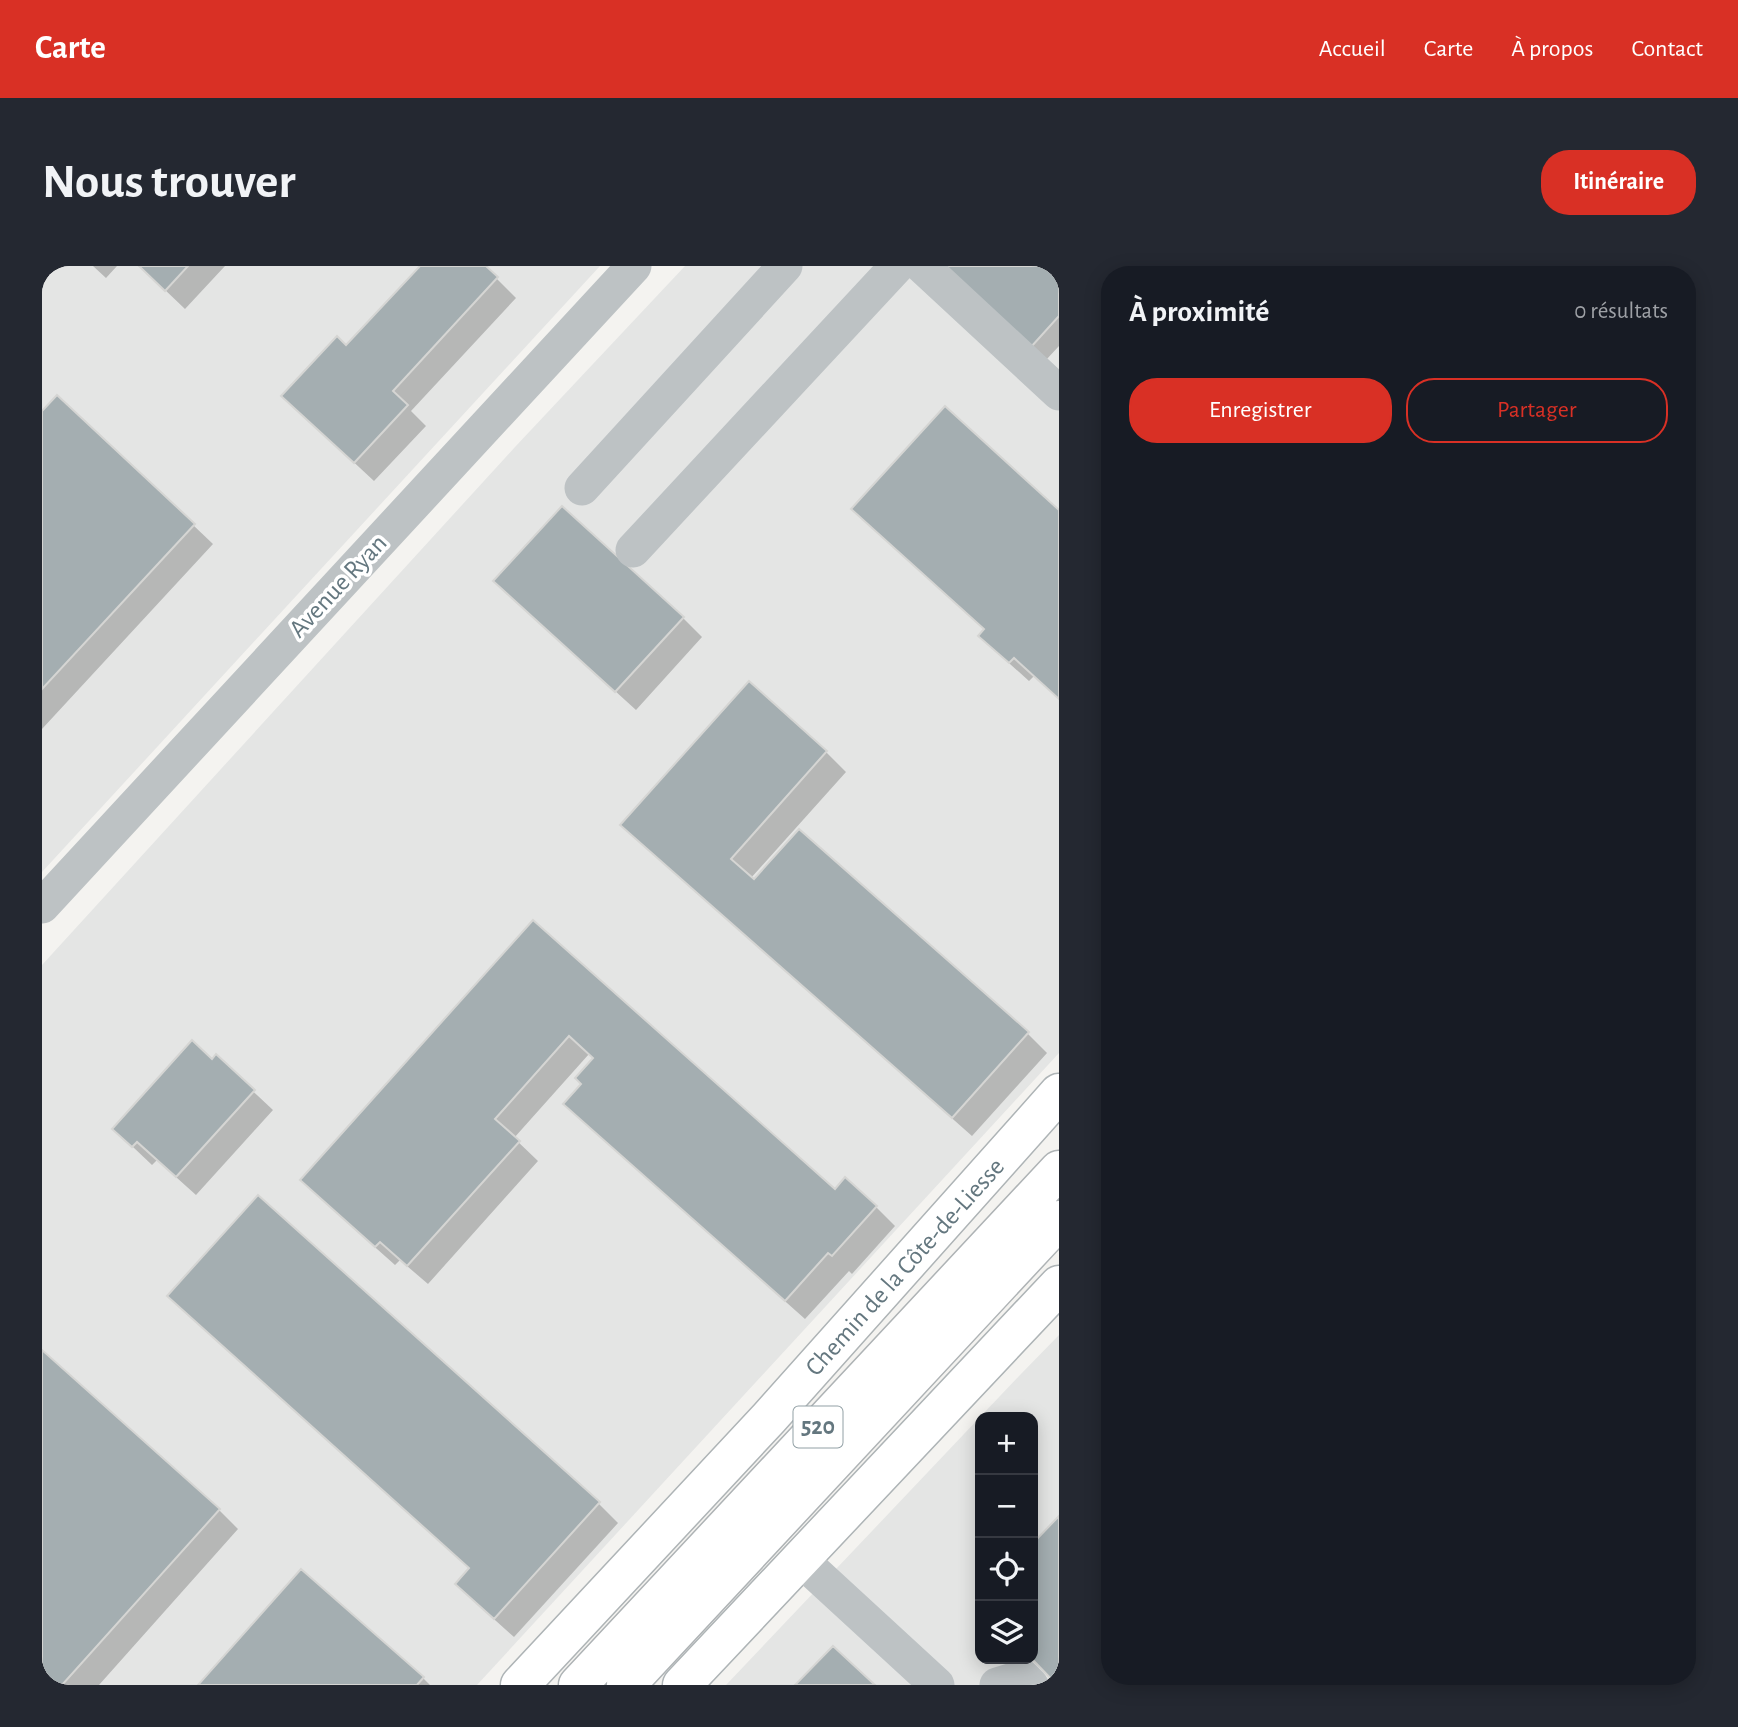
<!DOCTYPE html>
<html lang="fr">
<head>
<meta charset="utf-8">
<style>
	body { margin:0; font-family:"Alegreya Sans",sans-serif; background:#242831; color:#f1f3f6 }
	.controls { position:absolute; right:21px; bottom:21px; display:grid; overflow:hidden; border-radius:14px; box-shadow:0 4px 18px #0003 }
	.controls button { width:63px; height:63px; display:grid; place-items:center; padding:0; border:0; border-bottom:2px solid #363941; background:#171b24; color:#f1f3f6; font:35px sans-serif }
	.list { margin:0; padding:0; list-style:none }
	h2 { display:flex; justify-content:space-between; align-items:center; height:91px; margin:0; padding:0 28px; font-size:30px }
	h2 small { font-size:23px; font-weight:400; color:#9ea1a6 }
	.actions { display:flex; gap:14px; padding:21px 28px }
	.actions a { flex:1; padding:16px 0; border:2px solid #d93025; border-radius:28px; text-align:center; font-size:24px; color:#d93025 }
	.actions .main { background:#d93025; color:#fff }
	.icon { flex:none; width:38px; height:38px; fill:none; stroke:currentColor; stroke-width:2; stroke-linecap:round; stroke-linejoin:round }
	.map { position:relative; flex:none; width:1017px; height:1419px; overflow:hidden; border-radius:28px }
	header { display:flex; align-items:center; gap:42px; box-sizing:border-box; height:98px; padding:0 35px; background:#d93025; color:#fff }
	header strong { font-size:33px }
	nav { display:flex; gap:38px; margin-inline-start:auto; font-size:24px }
	.intro { display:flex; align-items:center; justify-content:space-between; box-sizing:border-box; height:168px; padding:0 42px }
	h1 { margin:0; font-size:49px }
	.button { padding:18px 32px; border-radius:28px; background:#d93025; color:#fff; font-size:24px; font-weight:700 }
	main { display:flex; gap:42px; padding:0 42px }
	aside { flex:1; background:#171b24; border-radius:28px; box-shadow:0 4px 18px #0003 }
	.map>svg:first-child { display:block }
	.built { fill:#e4e5e4; fill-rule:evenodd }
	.shadow { fill:#0003 }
	.building { fill:#a4aeb1; stroke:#d5d5d3; stroke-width:2 }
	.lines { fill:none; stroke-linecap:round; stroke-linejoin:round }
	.major-casing { stroke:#aeb4b6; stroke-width:41 }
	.highway-casing { stroke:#aeb3b5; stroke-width:41 }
	.minor { stroke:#bdc2c4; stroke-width:35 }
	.major { stroke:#fff; stroke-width:38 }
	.highway { stroke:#fff; stroke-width:38 }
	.labels { text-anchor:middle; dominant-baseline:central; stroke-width:7; stroke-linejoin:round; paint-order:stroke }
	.shield { fill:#fff; stroke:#92a0a5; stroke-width:2 }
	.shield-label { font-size:24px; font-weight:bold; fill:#64777f }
	.street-label { font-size:26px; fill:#64777f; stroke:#fff }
</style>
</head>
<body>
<header>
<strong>Carte</strong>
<nav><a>Accueil</a><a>Carte</a><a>À propos</a><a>Contact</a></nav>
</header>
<div class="intro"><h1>Nous trouver</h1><a class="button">Itinéraire</a></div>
<main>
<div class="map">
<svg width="1017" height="1419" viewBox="0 0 1017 1419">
	<rect width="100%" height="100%" fill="#f4f3f0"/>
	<path class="built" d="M0,0H558L0,606Z
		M643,0H1017V787L435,1419H0V699L473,181Z
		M1017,1069V1419H684L978,1109ZM938,1151H991V1393H938Z"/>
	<path class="shadow" d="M51,0H75L64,12Z
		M98,0H183L143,43Z
		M380,0H442L474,32L369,145L384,160L332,215L261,149L304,81Z
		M901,0H1017V80L1004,94Z
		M0,148L151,259L171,278L0,463Z
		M1017,246V433L992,410L987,415L958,389L943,364L831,262Z
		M473,334L641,352L660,371L594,444Z
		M707,418L784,486L804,506L708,613L985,767L1005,787L930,870L600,578Z
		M491,657L793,925L834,941L853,960L810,1008L807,1005L763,1053L543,857L541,818L552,793L547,788L472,872L496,895L386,1018L358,994L353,999L280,934L260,914Z
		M174,791L231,844L154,929L115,894L110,899L72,863L171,795Z
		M0,1086L177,1244L196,1263L57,1419H0Z
		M556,1237L576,1257L472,1371L434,1337Z
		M381,1412L388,1419H159Z"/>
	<path class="building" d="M97,0H146L123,25Z
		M378,0H444L456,11L351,125L366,139L312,197L239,130L295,70L304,79Z
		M900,0H1017V50L989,81Z
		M15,129L153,258L0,423V145Z
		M903,140L1017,244V433L972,392L967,397L936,370L942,363L809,243Z
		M520,240L642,351L573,426L451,315Z
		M707,415L785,485L689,593L712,613L757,563L987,766L910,852L578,559Z
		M491,654L793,923L803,911L835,940L790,990L786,987L743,1035L521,838L539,818L533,812L551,792L527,770L453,853L478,875L365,1000L338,976L333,981L258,914Z
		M150,774L170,793L174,788L213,824L134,911L95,876L90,881L70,863Z
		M216,929L558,1236L452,1353L413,1318L427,1302L125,1030Z
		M0,1084L178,1243L20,1419H0Z
		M1017,1250V1419H1015L990,1393L991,1277Z
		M259,1303L382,1411L375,1419H156Z
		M791,1380L833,1419H753Z"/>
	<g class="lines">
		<g class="major-casing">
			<path id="major" d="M478,1419L727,1152L1017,827
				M640,1419L1017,1019"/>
		</g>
		<g class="highway-casing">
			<path id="highway" d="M536,1419L1017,904
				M584,1419L1017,954"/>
		</g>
		<path class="minor" d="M880,0L1017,127
			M540,222L743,0
			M591,284L855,0
			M0,640L592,0
			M758,1293L895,1419
			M955,1419L981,1411L989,1419"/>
		<use href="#major" class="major"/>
		<use href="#highway" class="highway"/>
	</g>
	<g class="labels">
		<rect class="shield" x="751.5" y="1140.5" width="49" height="41" rx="5"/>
		<g class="shield-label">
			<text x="776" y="1161">520</text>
		</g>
		<g class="street-label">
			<text transform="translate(296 320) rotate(-47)">Avenue Ryan</text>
			<text transform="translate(863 1001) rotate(-48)">Chemin de la Côte-de-Liesse</text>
		</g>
	</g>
</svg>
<div class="controls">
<button>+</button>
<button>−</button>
<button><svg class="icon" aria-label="locate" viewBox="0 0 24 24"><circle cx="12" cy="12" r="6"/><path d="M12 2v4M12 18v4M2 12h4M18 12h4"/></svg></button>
<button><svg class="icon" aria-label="layers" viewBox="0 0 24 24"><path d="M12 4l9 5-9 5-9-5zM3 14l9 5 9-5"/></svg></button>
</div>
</div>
<aside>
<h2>À proximité<small>0 résultats</small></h2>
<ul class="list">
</ul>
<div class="actions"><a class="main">Enregistrer</a><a>Partager</a></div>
</aside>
</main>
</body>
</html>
